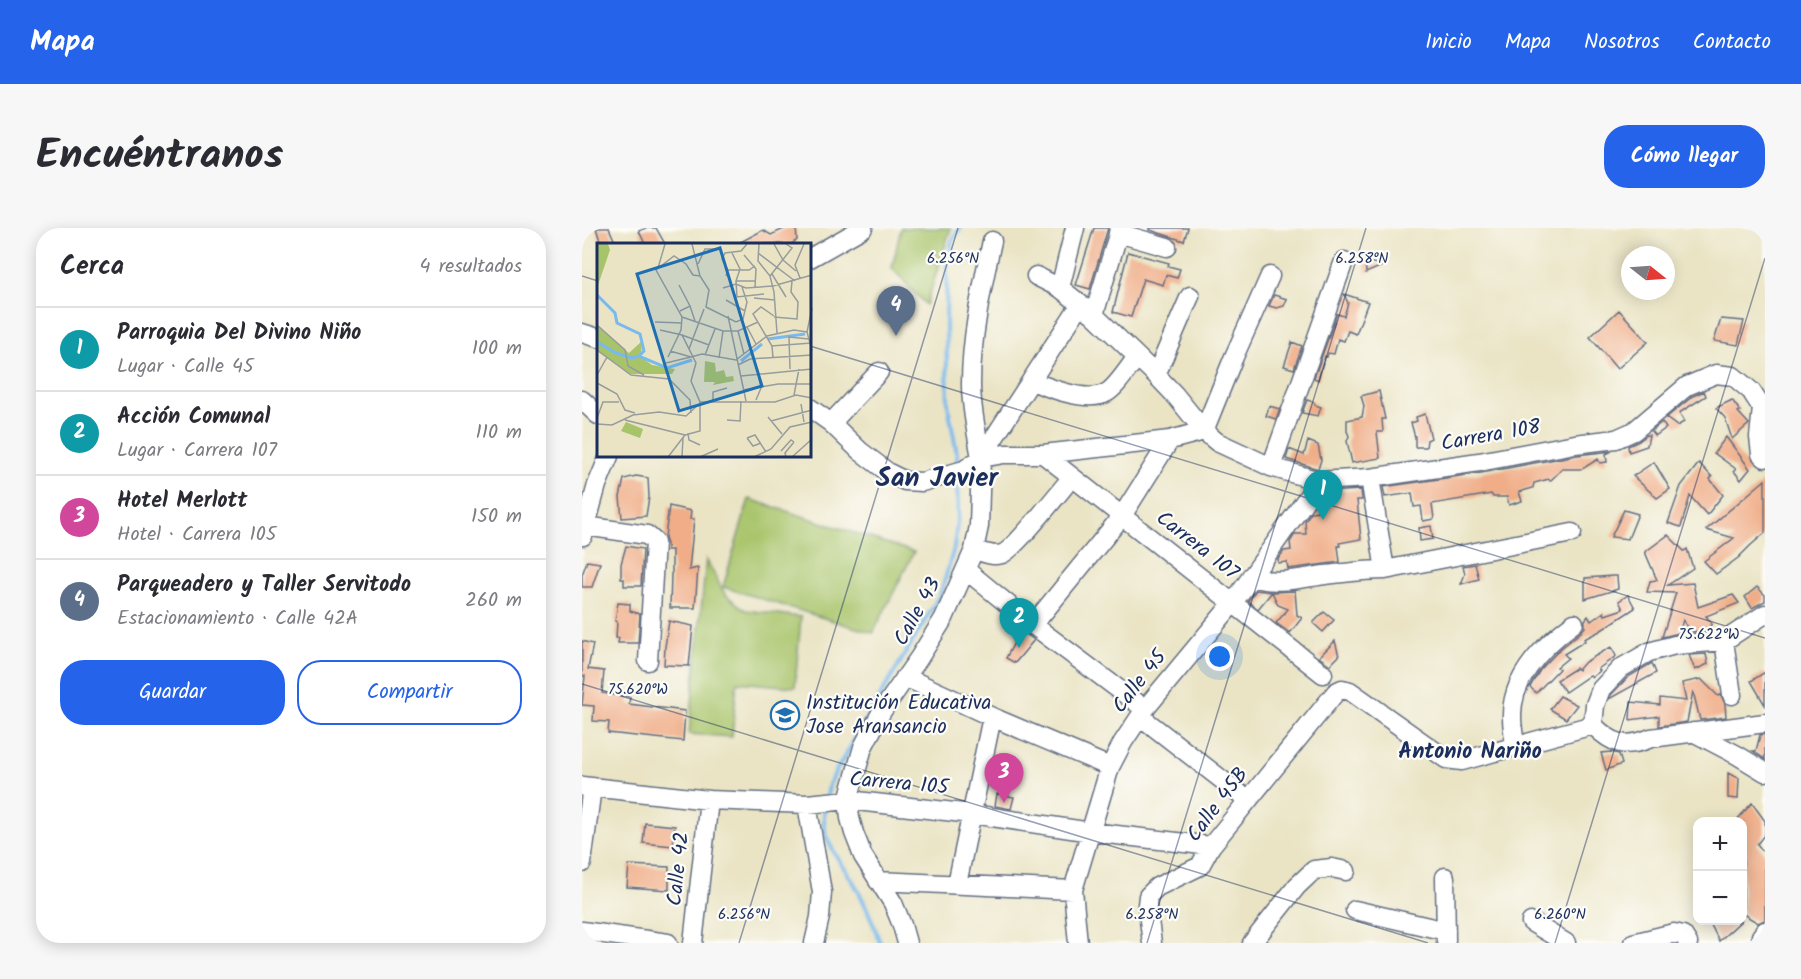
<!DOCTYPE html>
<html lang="es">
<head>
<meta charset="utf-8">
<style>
	body { margin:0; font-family:Kalam,sans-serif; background:#f7f7f7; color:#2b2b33 }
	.controls { position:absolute; right:18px; bottom:18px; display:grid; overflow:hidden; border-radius:12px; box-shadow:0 3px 15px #0003 }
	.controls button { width:54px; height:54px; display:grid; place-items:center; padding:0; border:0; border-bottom:2px solid #e1e1e2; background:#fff; color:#2b2b33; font:30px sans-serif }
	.compass { position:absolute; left:1039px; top:18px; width:54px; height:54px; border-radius:50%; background:#fff; box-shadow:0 3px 15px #0003; rotate:107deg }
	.you { position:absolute; left:638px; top:429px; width:21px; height:21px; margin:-15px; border:4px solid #fff; border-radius:50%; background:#1a73e8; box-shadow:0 0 0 9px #1a73e833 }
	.badge { display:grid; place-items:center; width:39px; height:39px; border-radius:50%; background:#2563eb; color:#fff; font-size:20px; font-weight:700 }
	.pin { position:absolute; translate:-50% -50px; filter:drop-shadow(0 2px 3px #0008) }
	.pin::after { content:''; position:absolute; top:32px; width:21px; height:18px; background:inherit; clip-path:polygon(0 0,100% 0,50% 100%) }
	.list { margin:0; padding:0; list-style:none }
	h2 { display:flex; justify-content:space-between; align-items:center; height:78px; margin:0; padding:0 24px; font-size:26px }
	h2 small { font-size:20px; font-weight:400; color:#7c7c81 }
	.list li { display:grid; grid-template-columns:39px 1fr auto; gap:18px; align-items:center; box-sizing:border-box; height:84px; padding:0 24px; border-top:2px solid #e1e1e2 }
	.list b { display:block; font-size:22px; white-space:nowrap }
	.list p { margin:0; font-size:20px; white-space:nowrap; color:#7c7c81 }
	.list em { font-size:20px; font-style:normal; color:#7c7c81 }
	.actions { display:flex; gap:12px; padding:18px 24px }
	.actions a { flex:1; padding:14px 0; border:2px solid #2563eb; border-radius:24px; text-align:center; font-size:21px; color:#2563eb }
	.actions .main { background:#2563eb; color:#fff }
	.map { position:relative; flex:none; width:1183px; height:715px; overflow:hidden; border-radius:24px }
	header { display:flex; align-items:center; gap:36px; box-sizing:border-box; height:84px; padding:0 30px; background:#2563eb; color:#fff }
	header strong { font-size:28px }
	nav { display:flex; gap:33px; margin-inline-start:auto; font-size:21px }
	.intro { display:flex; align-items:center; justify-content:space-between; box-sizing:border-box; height:144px; padding:0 36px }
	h1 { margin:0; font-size:42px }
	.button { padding:15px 27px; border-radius:24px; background:#2563eb; color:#fff; font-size:21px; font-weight:700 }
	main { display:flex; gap:36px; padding:0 36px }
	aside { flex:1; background:#fff; border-radius:24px; box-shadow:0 3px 15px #0003 }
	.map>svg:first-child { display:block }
	.green { fill:#a8c46b; stroke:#627a64; stroke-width:1.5 }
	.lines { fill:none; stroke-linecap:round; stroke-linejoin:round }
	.stream { stroke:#78baed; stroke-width:4 }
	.building { fill:#f0ad88 }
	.minor-casing { stroke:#636e82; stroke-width:21 }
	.minor { stroke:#fff; stroke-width:18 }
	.ticks { fill:none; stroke:#1b2f5e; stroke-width:1.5; stroke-opacity:0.45 }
	.labels { text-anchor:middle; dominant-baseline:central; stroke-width:4.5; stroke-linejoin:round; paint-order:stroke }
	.street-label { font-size:21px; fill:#1b2f5e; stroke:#fdfcf7 }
	.poi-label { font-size:21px; fill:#1b2f5e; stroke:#fdfcf7; text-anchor:start }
	.neighbourhood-label { font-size:22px; font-weight:bold; fill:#1b2f5e; stroke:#fdfcf7 }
	.district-label { font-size:27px; font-weight:bold; fill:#1b2f5e; stroke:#fdfcf7 }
	.inset-river { fill:none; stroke:#78baed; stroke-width:3 }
	.inset-road { fill:none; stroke:#979c9c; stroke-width:1.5 }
	.view { fill:#1f6fb2; fill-opacity:0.15; stroke:#1f6fb2; stroke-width:3 }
	.inset-edge { fill:none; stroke:#1b2f5e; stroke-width:3 }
	.ticks-label { font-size:15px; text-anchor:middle; fill:#1b2f5e; stroke:#fdfcf7; stroke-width:4.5; stroke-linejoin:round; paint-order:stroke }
</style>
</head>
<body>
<header>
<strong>Mapa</strong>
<nav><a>Inicio</a><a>Mapa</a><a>Nosotros</a><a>Contacto</a></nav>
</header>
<div class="intro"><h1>Encuéntranos</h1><a class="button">Cómo llegar</a></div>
<main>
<aside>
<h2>Cerca<small>4 resultados</small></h2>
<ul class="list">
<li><span class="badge" style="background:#0f9aa8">1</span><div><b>Parroquia Del Divino Niño</b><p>Lugar · Calle 45</p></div><em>100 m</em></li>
<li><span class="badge" style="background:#0f9aa8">2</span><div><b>Acción Comunal</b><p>Lugar · Carrera 107</p></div><em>110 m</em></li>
<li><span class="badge" style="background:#d1479c">3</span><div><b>Hotel Merlott</b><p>Hotel · Carrera 105</p></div><em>150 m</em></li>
<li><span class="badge" style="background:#5c6f8a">4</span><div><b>Parqueadero y Taller Servitodo</b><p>Estacionamiento · Calle 42A</p></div><em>260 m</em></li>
</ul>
<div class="actions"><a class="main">Guardar</a><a>Compartir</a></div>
</aside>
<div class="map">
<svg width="1183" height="715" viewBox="0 0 1183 715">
	<rect width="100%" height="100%" fill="#fdfcf7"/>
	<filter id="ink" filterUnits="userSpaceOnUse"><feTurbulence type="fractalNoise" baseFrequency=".0167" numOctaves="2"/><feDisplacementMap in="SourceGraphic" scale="12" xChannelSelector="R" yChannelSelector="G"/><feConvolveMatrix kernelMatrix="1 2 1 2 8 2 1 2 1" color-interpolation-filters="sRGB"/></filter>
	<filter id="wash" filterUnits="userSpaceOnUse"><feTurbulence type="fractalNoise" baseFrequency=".008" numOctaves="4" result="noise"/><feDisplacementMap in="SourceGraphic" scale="24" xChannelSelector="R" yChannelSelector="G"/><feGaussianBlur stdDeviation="1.35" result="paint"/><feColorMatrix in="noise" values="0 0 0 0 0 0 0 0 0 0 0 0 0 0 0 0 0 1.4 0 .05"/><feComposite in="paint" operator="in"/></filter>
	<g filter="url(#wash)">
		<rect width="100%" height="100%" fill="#eae4c5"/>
		<path class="green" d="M319,0H369L344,77L310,40Z
			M167,271L332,324L291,405L141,359Z
			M124,331L143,366L163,382L219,389L213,459L155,454L150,509L107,506Z"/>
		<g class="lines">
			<path class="stream" d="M375,239V226L366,177L364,97L365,38L370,13L378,0
				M245,569L247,557L254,543L359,365L372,320L376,286L375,249
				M243,579C237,612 257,630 272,655C283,674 291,694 298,715"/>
		</g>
		<g id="blocks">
			<path class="building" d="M14,0H27L34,16H19Z
				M65,0H74L83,16H63L57,3Z
				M204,0H214L215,12L209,16H155L181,2L189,7Z
				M512,0H526L508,61L494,57Z
				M568,0H606L602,13L568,2Z
				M546,24L587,35L586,38L598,41L595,50L584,47L581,57L561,51L549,89L531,84Z
				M783,32L800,38L784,45Z
				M762,66L786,74L774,106L766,103L762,113L756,111L752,126L746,125L745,129L743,128L736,152L732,150L755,86L762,88L766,75Z
				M692,67L705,71L702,78L695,80L687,78Z
				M1037,82L1066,114L1035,141L1008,109Z
				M1139,91L1162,93L1156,117L1132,113Z
				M710,114L720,118L712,141L702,138Z
				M797,163L803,191H800L801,204H795L798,230L770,235L765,213L767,208L765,203V192L780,189L782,178L779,168Z
				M1122,163L1124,168L1097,185L1102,194L1095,198L1084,190L1111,168Z
				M725,172L732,174L733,177L739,179L736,188L720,185Z
				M1150,172L1158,183L1156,184L1167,196L1150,211L1143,190L1134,180Z
				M687,178L698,181L694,191L684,188Z
				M843,186L849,210L845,212L844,219H833V209L829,195L835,193L834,189Z
				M1080,194L1084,200L1073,208L1069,203Z
				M1065,207H1067L1065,218L1047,224L1046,218L1057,213Z
				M1144,209L1168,241L1159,252L1152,243L1154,241L1132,225Z
				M726,213L736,217L739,232L736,241L704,231L707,221L722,227Z
				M1030,223L1024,226L1025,234L1018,235L1016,231L1000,241H980L968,253L967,251L952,255L951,260L937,264L940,273L927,277L925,269H911L909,266L850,276L852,291L841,293L839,278L832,279L830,265L803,269L801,259L899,245L995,227Z
				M1072,234L1088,261L1075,270L1051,248Z
				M1117,235L1130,249L1128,251L1141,267L1125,287L1108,268L1099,299L1086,295L1099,258Z
				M54,248L66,250L67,269L64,288L40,290L38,269L42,251Z
				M1183,252V305L1169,317L1156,330L1134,346L1122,333L1152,310L1124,302Z
				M779,262L780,272H775L779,311L757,315L758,318H756L758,334L706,341L705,334L696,335V331L702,323L709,322L708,314L713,306H724L723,293L729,284L736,283L735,275L743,264Z
				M87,278L109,283L108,291H112L107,342L116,340L113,380H88L89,346L90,344V322H85V316L83,309Z
				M1042,282L1056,286L1046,311L1029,309Z
				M849,298L851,311L838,313L837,300Z
				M1086,307L1102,323L1105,321L1111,340L1086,357L1111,355L1116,379L1151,367L1157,375L1124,388L1130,396L1121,403L1108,404L1101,392L1097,405L1080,409L1094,365L1065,364L1068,353L1075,352L1063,324Z
				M44,318L61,321L59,358H42V351H39V336Z
				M5,333L18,335L10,359H0V347Z
				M893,336L897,351L879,356L883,346L881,338Z
				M1031,348H1035L1036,361L1003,371V350Z
				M1175,359L1183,367V373L1170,380L1163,369Z
				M674,362L690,364L676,381L666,373Z
				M713,363L715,387L720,390L708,405L694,395L706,381L696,377L690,364Z
				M1046,367L1053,380L1018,403L1002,411L1003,413L982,426L986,430L975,439L977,441L954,465L948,459L958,442L977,422L999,404L1003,399V392L1006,388L1009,393L1022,384L1023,387L1041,381L1037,373Z
				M36,375L48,376V383L58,386L56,415H36L37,410H34L35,394L33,393Z
				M742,384L752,392L741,404L731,395Z
				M87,393L111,398L107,438L82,437L83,419Z
				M439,402L452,412L433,435L424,430Z
				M0,413L11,416L6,441L22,443L20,465L48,469L47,476L103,483L101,513L26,505L27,494L11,493L12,478L0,477L3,448H0Z
				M753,413L757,428L748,437L737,429Z
				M1029,419L1034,428L1016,441L1018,443L1010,449L1008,447L983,464L975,452L994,440L996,442L1003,434Z
				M1124,426L1126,436L1113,442L1107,427Z
				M1070,435L1074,445L1027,471L1029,467L1046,449Z
				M1183,444V477L1169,453Z
				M1119,451L1136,468L1139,467L1143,476L1144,489L1118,492L1111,463L1105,494L1077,498V488L1048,492L1049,474L1078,477V470L1104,473L1100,455Z
				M978,468L995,477L984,491L968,481Z
				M1183,506V531L1171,523H1174L1178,507Z
				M1029,524L1037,526L1040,536L1024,542L1019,525Z
				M1146,545L1157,550L1156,571L1146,570Z
				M415,566L432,569L429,581L413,578Z
				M1170,575L1183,593V606L1175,616L1183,626V692L1176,695L1161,686V594H1153Z
				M63,595L93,598L91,618L61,615Z
				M47,637L87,639V662L45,659Z
				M1127,693H1159L1137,713Z"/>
		</g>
	</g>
	<g filter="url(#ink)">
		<use href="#blocks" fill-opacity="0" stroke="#636e82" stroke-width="1.5"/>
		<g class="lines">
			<g class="minor-casing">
				<path id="minor" d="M536,5L585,19
					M228,30L281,0
					M454,48L478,60L512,87L574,147L593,167L622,203L635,214L689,239L737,253L788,250L897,234L993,216L1034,211L1052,203L1105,158L1134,146L1151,148L1169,163L1180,180L1177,209L1179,226L1183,230
					M478,60L493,0
					M512,87L538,0
					M0,105L16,110
					M574,147L608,68
					M450,153C467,160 506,175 524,165C534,160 547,139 555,129
					M0,172L16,187
					M228,180L249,195L278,223L307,245L323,253L340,254L382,242L399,230L422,226H461L588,212L622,203L651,131L688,48
					M249,195L297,144
					M461,226L741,446
					M399,230C395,206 389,181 389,156C389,108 400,60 410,13
					M689,239L762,33
					M3,298L65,307L73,314L66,433
					M1,308L15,257L27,228
					M392,322C400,324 411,329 420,326C432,322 479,262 490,249
					M384,342L451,397L563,481
					M803,342L990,305
					M669,348C691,358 720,350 743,347C763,345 783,342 803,342L788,250
					M451,397L540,288L588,212
					M1142,413L1150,467
					M323,449L410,489L528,539
					M559,489L666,572
					M1011,497L1013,477L1019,461L1039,440L1067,424L1093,417L1142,413L1183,386
					M1011,497C1030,516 1043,521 1069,510L1183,495
					M1111,504L1155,527L1183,544
					M933,517C932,508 930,499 930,489C929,449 962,417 992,395
					M0,558L127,572L225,576L266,572L390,586L509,604L629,618
					M225,576L240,664L238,689L232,715
					M0,635L10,559
					M863,649L864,713
					M296,653L491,662
					M375,656L410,489
					M773,682L864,703
					M949,694L984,715
					M0,703L86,715
					M1179,708L1183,703
					M111,715L127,572
					M325,715L320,697L311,675L281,628L272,605L268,590L266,572L281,519L300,483L337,430L362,390L392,322L397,298L399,230L498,77
					M496,715L491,662L528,539L541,514L563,481L651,375L737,253
					M570,715L565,677L566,668L575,659L618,638L629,618L754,464L760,461L768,463L864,531L880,533L1011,497
					M670,715L715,658L732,642L750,640L764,643
					M1051,715L1092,705L1101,707L1106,715"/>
			</g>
			<use href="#minor" class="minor"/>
		</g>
	</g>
	<path class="ticks" d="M1179,0L1183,1M0,48L16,53M228,118L1183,410M0,456L846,715M157,715L376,0M565,715L784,0M973,715L1183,30"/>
	<defs>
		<g id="school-ring" transform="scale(1.5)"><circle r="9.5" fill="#fdfcf7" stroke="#1f6fb2" stroke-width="1.5"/><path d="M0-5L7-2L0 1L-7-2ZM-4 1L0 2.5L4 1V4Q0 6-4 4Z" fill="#1f6fb2"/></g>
	</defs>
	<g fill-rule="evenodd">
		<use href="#school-ring" x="203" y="487"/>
	</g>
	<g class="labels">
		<g class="street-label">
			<text transform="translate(909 208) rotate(-10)">Carrera 108</text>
			<text transform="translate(615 318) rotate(38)">Carrera 107</text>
			<text transform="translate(336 384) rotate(-61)">Calle 43</text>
			<text transform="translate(558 454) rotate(-52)">Calle 45</text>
			<text transform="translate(317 556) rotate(5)">Carrera 105</text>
			<text transform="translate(636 577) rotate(-53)">Calle 45B</text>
			<text transform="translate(97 641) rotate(-84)">Calle 42</text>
		</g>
		<g class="poi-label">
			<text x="224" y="475">Institución Educativa<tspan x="224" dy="24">Jose Aransancio</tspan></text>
		</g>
		<g class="neighbourhood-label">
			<text x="888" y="524">Antonio Nariño</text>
		</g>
		<g class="district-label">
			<text x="355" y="250">San Javier</text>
		</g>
	</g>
	<g transform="translate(15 15)">
		<rect width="214" height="214" fill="#eae4c5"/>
		<path d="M0,1H11L13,7L0,45ZM0,82L32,110L45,98L44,114L55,122L78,126L75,131H33L0,108ZM108,118L118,120L119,129L127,127L129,134L136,133L137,138L116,142L118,139H107ZM29,179L46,186L43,195L24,188Z" fill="#a8c46b"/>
		<path class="inset-river" d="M0,52L18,70L20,80L43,91L47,108L42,113M171,96L208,91M0,99L19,110L35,115L42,113L70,125L95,117M144,118L165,101"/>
		<path class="inset-road" d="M95,1L103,33L112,47L109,64L139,79L146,76L150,59L145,44M162,1L161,18L173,33L177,49L180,90M177,1L186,17L199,28M135,10L143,26L139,38L140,54L167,51M161,10L198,38M147,12L159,26L158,44M101,21L108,6H122M61,25L68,1M131,27L125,16L128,10L144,8L150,1M175,31L189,54M129,33L131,27H152L158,23M173,33L195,5L189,1M203,35L198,22L207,1M139,38H158M82,42L93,63M126,45L139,41L149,45L176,43L215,32M157,55L178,57M129,57L148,68M215,65L210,89L215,108M83,68L93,63L98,78M131,73L149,158M85,74L126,88H141L161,79M177,74L200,76L201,59L194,49L195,38M58,79L85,80M0,82L28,107L31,123L47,132M150,84L159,101M63,87L85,92L99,120L94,138L103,159V188L88,192L71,214M141,88L147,111M85,92L112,102M174,103L215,100M92,106L107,66M0,107L34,132L72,136L93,157L94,170M73,108L94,114L105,111L139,117L170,93L197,87L210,89M108,112L118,86M71,114L84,87L85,74L59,27L77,13L89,21L96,32L103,33M122,115L126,88M176,115L175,103L156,71L164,64L177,73M69,120L94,114M141,122L153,116L215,112M193,126L192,94L212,96M0,132L10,114M144,133L215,126M0,140L20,151L28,167L38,170M146,147L181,141H215M197,152L202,126M116,157V149L130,145M159,157L164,145L161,130M103,159H178L199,152L215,155M204,161L207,179M171,174L185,191M0,175L6,159H22M28,177L88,192M130,177L143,178L144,158M174,178L215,167M0,181L15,182L36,172L62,169L89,173L102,161M91,190L92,197L103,202M150,195L158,192L169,209M150,195L156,203L164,200M184,208L194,197L197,199M85,214L86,195M103,214L121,206M157,214L174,206L193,184L215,179M189,214L188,210L197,199M195,214L215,196"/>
		<path class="view" d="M123,5L165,143L82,168L40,31Z"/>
		<rect width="214" height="214" class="inset-edge"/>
	</g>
	<g class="ticks-label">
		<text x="371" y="35">6.256°N</text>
		<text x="780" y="35">6.258°N</text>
		<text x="1127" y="411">75.622°W</text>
		<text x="56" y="466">75.620°W</text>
		<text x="162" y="691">6.256°N</text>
		<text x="570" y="691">6.258°N</text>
		<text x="978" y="691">6.260°N</text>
	</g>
</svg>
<div class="controls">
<button>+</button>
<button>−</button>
</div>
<svg class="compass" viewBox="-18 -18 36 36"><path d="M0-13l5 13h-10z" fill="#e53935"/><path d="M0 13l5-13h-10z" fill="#7c7c81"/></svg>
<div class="you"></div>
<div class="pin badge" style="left:741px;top:292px;background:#0f9aa8">1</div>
<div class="pin badge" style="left:437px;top:420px;background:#0f9aa8">2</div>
<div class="pin badge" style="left:422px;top:575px;background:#d1479c">3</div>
<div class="pin badge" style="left:314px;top:108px;background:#5c6f8a">4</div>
</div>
</main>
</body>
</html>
